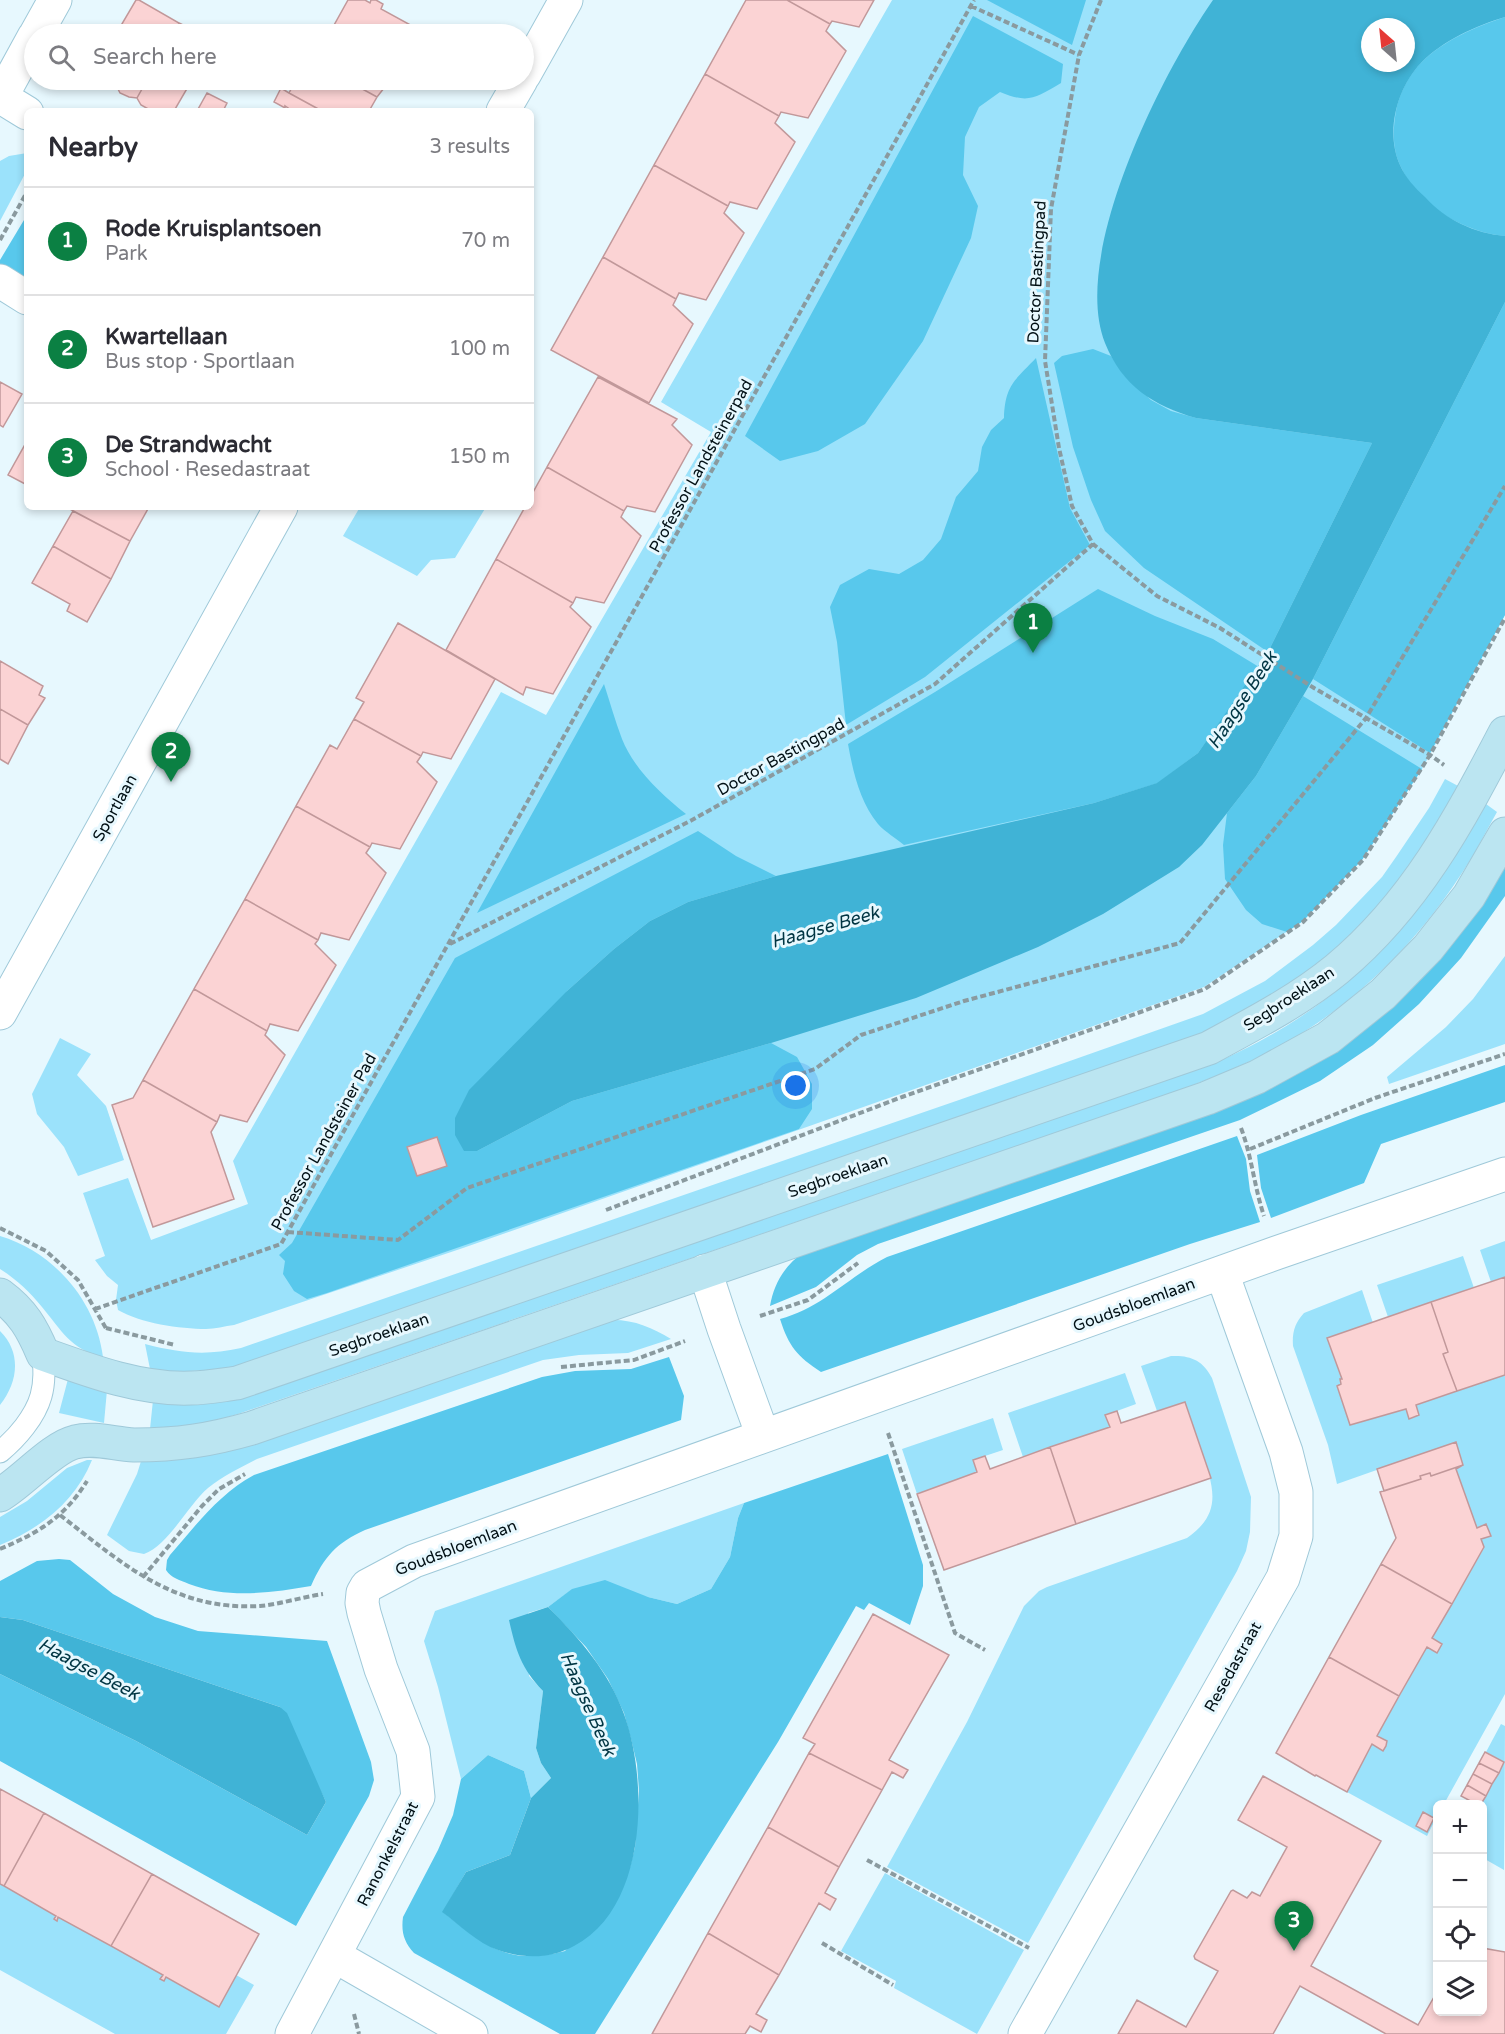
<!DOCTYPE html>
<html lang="en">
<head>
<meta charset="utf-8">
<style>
	body { margin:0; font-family:"Varela Round",sans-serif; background:#f2f2f3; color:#2b2b33 }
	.controls { position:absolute; right:18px; bottom:18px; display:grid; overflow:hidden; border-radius:9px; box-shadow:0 3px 9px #0003 }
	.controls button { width:54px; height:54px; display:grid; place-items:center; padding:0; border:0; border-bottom:2px solid #e1e1e2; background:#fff; color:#2b2b33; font:30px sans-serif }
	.compass { position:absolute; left:1361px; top:18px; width:54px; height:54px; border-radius:50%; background:#fff; box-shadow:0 3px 9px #0003; rotate:333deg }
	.you { position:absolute; left:796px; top:1086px; width:21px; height:21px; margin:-15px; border:4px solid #fff; border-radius:50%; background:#1a73e8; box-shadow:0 0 0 9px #1a73e833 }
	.badge { display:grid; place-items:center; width:39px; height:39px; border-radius:50%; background:#0b8043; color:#fff; font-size:20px; font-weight:700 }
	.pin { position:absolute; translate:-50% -50px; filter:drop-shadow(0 2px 3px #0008) }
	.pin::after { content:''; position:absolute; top:32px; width:21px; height:18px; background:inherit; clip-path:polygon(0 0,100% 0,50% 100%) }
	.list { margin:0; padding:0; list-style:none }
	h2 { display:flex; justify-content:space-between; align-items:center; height:78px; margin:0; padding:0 24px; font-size:26px }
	h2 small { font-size:20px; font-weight:400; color:#7c7c81 }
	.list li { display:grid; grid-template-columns:39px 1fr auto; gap:18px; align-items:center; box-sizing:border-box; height:108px; padding:0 24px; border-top:2px solid #e1e1e2 }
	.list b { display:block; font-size:22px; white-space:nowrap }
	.list p { margin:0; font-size:20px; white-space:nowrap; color:#7c7c81 }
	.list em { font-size:20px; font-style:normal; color:#7c7c81 }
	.icon { flex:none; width:33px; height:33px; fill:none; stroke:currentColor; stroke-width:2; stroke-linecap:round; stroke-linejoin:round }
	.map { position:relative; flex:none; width:1505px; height:2034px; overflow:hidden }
	.search { position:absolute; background:#fff; box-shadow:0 3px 9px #0003; left:24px; top:24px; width:510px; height:66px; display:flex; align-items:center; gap:15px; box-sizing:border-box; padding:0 21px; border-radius:33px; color:#7c7c81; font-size:22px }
	.panel { position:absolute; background:#fff; box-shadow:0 3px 9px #0003; left:24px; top:108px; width:510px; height:402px; border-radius:9px }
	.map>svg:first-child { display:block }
	.green { fill:#9be2fb; fill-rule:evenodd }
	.forest { fill:#58c8ec }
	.water { fill:#40b3d6; fill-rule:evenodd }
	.building { fill:#fbd3d4; stroke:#c1989a; stroke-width:1.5 }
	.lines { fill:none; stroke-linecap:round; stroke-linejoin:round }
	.service-casing { stroke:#9fc9d9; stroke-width:23 }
	.minor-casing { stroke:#9fc9d9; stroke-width:35 }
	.secondary-casing { stroke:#9fc9d9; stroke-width:35 }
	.path { stroke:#8a9a9f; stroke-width:4; stroke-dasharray:6 3; stroke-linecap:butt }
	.service { stroke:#fff; stroke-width:21 }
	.minor { stroke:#fff; stroke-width:33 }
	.secondary { stroke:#bbe5f1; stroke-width:33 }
	.labels { text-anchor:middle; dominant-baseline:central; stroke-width:6; stroke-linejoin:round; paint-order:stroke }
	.street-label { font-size:16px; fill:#021015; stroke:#e7f8fe }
	.water-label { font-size:18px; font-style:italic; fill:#003543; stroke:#e7f8fe }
</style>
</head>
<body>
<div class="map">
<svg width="1505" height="2034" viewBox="0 0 1505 2034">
	<rect width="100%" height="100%" fill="#e7f8fe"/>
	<path class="green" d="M892,0H1505V615L1422,769L1362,860L1303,921L1204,987L463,1248L234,1325C225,1326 215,1329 206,1329C180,1329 140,1323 118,1310L116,1300L118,1285L107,1276L95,1260L105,1256L83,1193L128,1178L151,1240L248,1204L233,1161L501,692L546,715L711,432L661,402ZM1370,27H1406V63H1370Z
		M27,153V170L0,221V161L9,156Z
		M360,507H486L455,558L431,560L417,576L343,536Z
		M1445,779L1460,787C1411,877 1348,951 1260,1004C1240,1015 1219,1025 1199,1036L228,1369L170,1372L150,1369L145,1344C180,1353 205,1356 241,1348L959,1100L1203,1014L1265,981L1313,945L1336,925L1382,877L1396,857L1429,808Z
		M1486,804L1497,812C1485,833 1474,856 1460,876C1416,943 1357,1002 1287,1042C1256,1060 1224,1073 1191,1086L238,1414L204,1424L150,1429L153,1400L1224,1059C1349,1001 1420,924 1486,804Z
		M1505,956V1044L1389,1084L1387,1077L1446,1027L1473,999Z
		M60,1038L91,1054L77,1075L106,1106L124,1160L78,1176L64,1147L37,1114L32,1094Z
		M0,1236C54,1252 96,1301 103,1357C70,1349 62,1331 42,1307C30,1292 16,1279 0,1269Z
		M1505,1241V1277L1491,1282L1480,1250Z
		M1463,1256L1474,1288L1388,1317L1377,1285Z
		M1362,1290L1373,1323L1328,1338L1342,1379L1340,1380L1341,1384L1337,1386L1351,1425L1406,1409L1410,1419L1419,1415L1416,1405L1505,1375V1694L1444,1804H1438L1437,1816L1427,1836L1347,1792L1372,1744L1386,1746L1387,1741L1377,1736L1427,1647L1437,1652L1442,1644L1432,1638L1484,1548L1481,1539L1490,1535L1486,1524L1477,1528L1456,1469L1463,1466L1456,1442L1337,1484L1328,1445L1293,1346C1292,1332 1295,1323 1304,1313Z
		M613,1320C635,1320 653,1328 671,1339L628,1353L579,1355L543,1360L257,1459C240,1468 223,1476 208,1488C188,1505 168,1546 144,1554L129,1551L107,1535L137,1474L142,1458Z
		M0,1331C22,1353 18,1382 0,1405Z
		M1171,1356C1190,1355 1203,1360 1212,1378L1251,1497L1250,1532L1246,1551L1237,1571L1028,1943L887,1867L967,1722L1024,1606L1039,1591L1047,1587L1187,1538C1223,1513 1214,1487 1201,1451C1196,1435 1190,1418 1185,1402L1157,1411L1141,1366Z
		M1125,1373L1136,1404L1106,1415L1110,1427L1023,1457L1008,1413Z
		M68,1379L107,1390L104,1423L59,1413Z
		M993,1418L1003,1450L973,1460L977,1472L917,1494L902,1449Z
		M87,1460H92C75,1502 41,1528 0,1545V1517L27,1501L67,1468Z
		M744,1503L738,1518L730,1557L711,1589L677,1604L648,1597L573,1589L548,1607L528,1613L529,1676L543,1691L536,1748L541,1763L551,1778L531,1798L524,1771L488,1755L461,1779L438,1687L424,1641L435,1611Z
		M1501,1724L1505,1726L1504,1870L1483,1858L1481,1804L1504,1762L1486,1752Z
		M0,1843L254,1985L226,2034H115L0,1970Z
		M885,1873L1024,1950L977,2034L894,1988L896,1981L841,1951Z"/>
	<path class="forest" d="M987,0H1086L1072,45Z
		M973,16L1063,64L1061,83C1035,98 1029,104 1000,92L979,107L965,137L963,175L978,206L971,238L923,341L865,424L818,451L780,461L745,436Z
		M1505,17V236C1463,232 1417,205 1400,165C1392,148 1393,128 1396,111C1399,94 1409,75 1421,63C1444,40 1475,27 1505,17Z
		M27,215V286L0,270V260Z
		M1505,302V615L1430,753L1313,679Z
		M1093,349L1111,356L1124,375L1151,400L1171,411L1196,418L1372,443L1268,652L1144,568L1105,531L1091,500L1073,447L1054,363L1062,356Z
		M1036,358L1070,508L1090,545L925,677L846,725L837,642L830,607L840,585L869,569L899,574L923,560L941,539L956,497L978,471L982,447L991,430L1004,418C1005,385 1015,380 1036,358Z
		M1098,589L1155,616L1213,639L1259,667L1198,753L1158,783L1094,803L904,845C896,838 885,832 878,824C860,802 853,772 848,744L935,692Z
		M604,684C610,702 615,721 622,739C634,769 661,794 686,814L477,913Z
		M1303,696L1422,769L1362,860L1303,921L1287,932L1262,924L1246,910L1225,879L1223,845L1227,813L1256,776Z
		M698,831L736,856L776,876L688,902L650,921L614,949L567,991L477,1151L572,1101L771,1043L797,1057L812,1084V1109L799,1129L327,1293L307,1299L294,1291L283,1274L285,1261L279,1255L292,1243L455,958Z
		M1505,861V896L1461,958L1419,1004L1373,1045L1320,1081L1240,1120L878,1244L857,1255L816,1287L770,1306C774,1283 785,1265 804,1252L1297,1073Z
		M1505,1065V1102L1381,1144L1364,1183L1271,1218L1261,1188L1257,1155L1361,1115Z
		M1237,1136L1246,1159L1250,1191L1260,1222L1190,1244L821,1372C797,1356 789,1347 780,1319C822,1308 848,1277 887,1257Z
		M669,1357L684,1396L681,1420L365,1530C336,1543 324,1557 311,1586C271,1593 228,1599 189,1584C180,1580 171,1578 166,1570L167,1560L170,1555C196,1525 219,1494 254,1475L542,1377L575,1371L631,1369Z
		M888,1454L923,1565V1586L910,1625L869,1603L864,1610L856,1606L778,1742L595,2034H560L414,1953C404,1942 401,1932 403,1917L438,1850L453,1815L461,1779L488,1755L524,1771L531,1798L510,1855L466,1872L443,1912C486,1946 507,1966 565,1951L630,1867L635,1847L639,1791L637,1764L631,1739L624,1713L608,1679L586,1647L548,1607L572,1589L605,1580L648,1597L677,1604L711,1589L730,1557L738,1518L744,1503Z
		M59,1559L70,1560L113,1594L155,1617L198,1631L327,1641L371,1762L374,1780L369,1796L296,1926L0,1761V1674L136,1741L307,1835L326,1802L280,1707L23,1620L0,1617V1581L37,1561Z"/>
	<path class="water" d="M1213,0H1505V17C1476,26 1443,40 1421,63C1397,88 1385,132 1400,165C1405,177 1415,188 1425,197C1446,220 1474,233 1505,236V302L1313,679L1256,776L1202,845L1179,867L1103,914L1038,947L916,998L771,1043L572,1101L477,1151H464L455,1135V1118L469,1090L567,991L614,949L650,921L688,902L776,876L1094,803L1157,783L1198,753L1268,652L1372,443L1196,418C1154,406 1122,386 1105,343C1070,255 1162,73 1213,0ZM1370,27H1406V63H1370Z
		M548,1607C580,1639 609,1672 624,1714C649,1783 647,1908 574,1946C550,1959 524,1959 498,1950C477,1943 460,1925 442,1912L466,1872L510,1855L531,1798L551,1778L541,1763L536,1748L543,1691C521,1668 516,1651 509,1620Z
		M0,1617L23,1620L280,1707L287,1713L326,1802L307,1835L136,1741L0,1674Z"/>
	<path class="building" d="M136,0H139L179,23L173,34H116Z
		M348,0H365L370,3L371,0H376L383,4L381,9L416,28L412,34H346L333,27Z
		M746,0H787L830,24L826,31L846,51L808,118L781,112L779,116L705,74Z
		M787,0H874L859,27L832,21L830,24Z
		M179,23L201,34H173Z
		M705,74L779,116L775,123L795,142L757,209L730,202L728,206L654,165Z
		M103,80H147L137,98L129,97L120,93L117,87Z
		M147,80H192L174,111L150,110L141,105L137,98Z
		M296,80H346L377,97L369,111H322L289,93Z
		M346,80H388V83L377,97Z
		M281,88L289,93L322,111H286L288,108L285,106V108L274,102Z
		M207,93L227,103L223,111H197Z
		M654,165L728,206L724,213L744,233L706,300L679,293L676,299L603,257Z
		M603,257L676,299L673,305L693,324L649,403L551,350Z
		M598,377L677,419L672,425L692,445L655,512L627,506L624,511L547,467Z
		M0,382L22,394L3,427L0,425Z
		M27,441V485L8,475Z
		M547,467L624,511L621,517L641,536L604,603L576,597L573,603L496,559L525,507H531V496Z
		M66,507H149L130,541Z
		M73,511L130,541L111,579L53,546Z
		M53,546L111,579L87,622L67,611L70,604L32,583Z
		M496,559L573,603L570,607L591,627L553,694L526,687L523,695L446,650Z
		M398,623L495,679L451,759L423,752L421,756L354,719L364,702L356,698Z
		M0,661L43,686L39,695L45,698L28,725L0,709Z
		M0,709L28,725L8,764L0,759Z
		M354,719L421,756L417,762L437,782L400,849L372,843L370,847L296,806L330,745L337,749Z
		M296,806L370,847L366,853L386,873L349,940L321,933L318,940L245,899Z
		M245,899L318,940L315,944L336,965L298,1031L270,1024L267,1031L194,989Z
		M194,989L267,1031L265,1035L285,1055L247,1122L220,1115L217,1122L143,1080Z
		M143,1080L217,1122L211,1132L234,1199L153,1227L112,1105L133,1098Z
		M437,1137L447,1166L417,1176L407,1147Z
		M1505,1277V1375L1457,1391L1443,1354L1448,1352L1431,1302Z
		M1431,1302L1448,1352L1443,1354L1457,1391L1416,1405L1419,1415L1409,1419L1406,1409L1350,1425L1337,1386L1341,1384L1340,1379H1342L1327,1338Z
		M1185,1402L1211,1478L1076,1524L1050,1447L1110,1427L1105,1415L1117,1411L1121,1423Z
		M1456,1442L1463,1465L1431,1476L1430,1473L1420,1476L1421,1479L1384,1491L1377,1469Z
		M1050,1447L1076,1524L944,1570L917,1494L977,1472L973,1460L985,1456L990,1469Z
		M1463,1465L1456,1469L1477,1528L1486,1524L1491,1536L1481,1539L1484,1547L1452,1604L1381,1564L1396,1538L1380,1492L1421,1479L1420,1476L1430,1473L1431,1476Z
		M1381,1564L1452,1604L1432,1638L1442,1644L1437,1653L1427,1647L1399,1696L1329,1657Z
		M873,1614L949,1655L889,1760L908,1770L903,1778L892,1772L882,1790L809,1753L815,1744L803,1738Z
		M1329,1657L1399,1696L1377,1736L1387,1741L1386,1746L1383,1751L1372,1744L1347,1792L1316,1775L1315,1776L1276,1753Z
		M1485,1752L1504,1762L1499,1773L1479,1763Z
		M809,1753L882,1790L839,1867L768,1827Z
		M1479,1763L1499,1773L1492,1784L1473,1774Z
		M1473,1774L1492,1784L1486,1796L1467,1785Z
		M1263,1776L1381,1841L1311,1966L1418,2025L1438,1990V2012H1482V1948L1505,1952V2034H1386L1300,1986L1273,2034H1118L1137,2000L1186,2027L1218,1971L1195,1959L1194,1956L1231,1891L1233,1890L1247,1898L1252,1892L1260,1896L1287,1847L1238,1820Z
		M1467,1785L1486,1796L1481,1804H1476L1461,1796Z
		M0,1789L44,1813L4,1886L0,1884Z
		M1423,1812L1434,1818L1427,1832L1416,1826Z
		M44,1813L152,1874L111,1946L58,1917L57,1921L54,1919L56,1916L4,1886Z
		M768,1827L839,1867L825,1893L836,1899L830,1910L819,1903L779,1975L708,1933Z
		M152,1874L259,1934L219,2007L166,1977L164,1981L160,1979L163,1975L111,1946Z
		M708,1933L779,1975L756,2014L767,2020L761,2032L750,2026L745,2034H652Z"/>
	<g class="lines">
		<g class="service-casing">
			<path id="service" d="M0,1452C17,1438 35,1417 41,1396C45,1382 44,1368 43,1354"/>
		</g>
		<g class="minor-casing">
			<path id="minor" d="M36,34L55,0
				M524,75L566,0
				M1,97L27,113
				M0,99L34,37
				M503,111L521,80
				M0,281L27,298
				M0,1013L281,507
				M705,1271L724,1329L763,1436
				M335,1956L471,2034
				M292,2034L418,1797L413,1751L381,1669L364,1613L362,1603L363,1593L367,1586L414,1561L1276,1253L1505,1174
				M1025,2034L1283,1578L1296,1536V1492L1286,1452L1222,1273"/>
		</g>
		<g class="secondary-casing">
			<path id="secondary" d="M0,1295C23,1312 32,1328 43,1354C90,1371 141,1390 191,1388C206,1388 221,1385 237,1383L1209,1048C1253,1024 1298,1001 1337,969C1415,904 1459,821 1505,733
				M0,1495C22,1482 53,1447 75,1442C94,1437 114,1444 134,1445C178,1445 210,1440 252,1428L1207,1098L1257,1077L1328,1038L1383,994L1428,948L1469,896L1505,834"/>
		</g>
		<path class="path" d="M1101,0L1079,55L1051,209L1045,361L1059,448L1072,506L1093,544L1157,596L1220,628L1314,688L1430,755L1444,765
			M971,6L1079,55
			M0,240L27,192
			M450,944L692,820L935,684L1093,544
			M1241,1128C1252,1157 1254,1186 1264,1216
			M1250,1149L1375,1098L1505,1054
			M606,1210L902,1097L1205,989L1303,922L1363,860L1430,755L1505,618
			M0,1228L46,1251L78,1280L107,1330
			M288,1232L398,1240L467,1188L815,1069L861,1035L964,1001L1180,943L1366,718L1505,486
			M95,1309L281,1244L974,0
			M760,1316L808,1300L858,1263
			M106,1328L175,1345
			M561,1367L634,1360L685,1341
			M888,1433L955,1633L985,1650
			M60,1515C123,1564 174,1611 260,1606C281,1604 302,1597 323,1594
			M0,1549C38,1533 65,1517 87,1481
			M143,1577L202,1506L219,1489L245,1474
			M867,1860L1029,1948
			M822,1943L893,1985
			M354,2014L359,2034"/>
		<use href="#service" class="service"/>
		<use href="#minor" class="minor"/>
		<use href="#secondary" class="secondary"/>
	</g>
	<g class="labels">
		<g class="street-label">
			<text transform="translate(1037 272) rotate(-87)">Doctor Bastingpad</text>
			<text transform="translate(701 466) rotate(-61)">Professor Landsteinerpad</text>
			<text transform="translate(781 757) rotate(-29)">Doctor Bastingpad</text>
			<text transform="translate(115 808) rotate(-61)">Sportlaan</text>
			<text transform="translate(1289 999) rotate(-33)">Segbroeklaan</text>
			<text transform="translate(324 1142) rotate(-61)">Professor Landsteiner Pad</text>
			<text transform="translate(838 1176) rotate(-19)">Segbroeklaan</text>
			<text transform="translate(1134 1305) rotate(-20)">Goudsbloemlaan</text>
			<text transform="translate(379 1335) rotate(-19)">Segbroeklaan</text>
			<text transform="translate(456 1548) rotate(-21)">Goudsbloemlaan</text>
			<text transform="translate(1233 1667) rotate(-61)">Resedastraat</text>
			<text transform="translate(388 1854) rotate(-63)">Ranonkelstraat</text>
		</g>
		<g class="water-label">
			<text transform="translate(1242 700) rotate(-57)">Haagse Beek</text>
			<text transform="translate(825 927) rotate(-16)">Haagse Beek</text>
			<text transform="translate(89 1669) rotate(28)">Haagse Beek</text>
			<text transform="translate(588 1704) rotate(66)">Haagse Beek</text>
		</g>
	</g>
</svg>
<div class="controls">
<button>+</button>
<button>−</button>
<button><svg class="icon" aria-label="locate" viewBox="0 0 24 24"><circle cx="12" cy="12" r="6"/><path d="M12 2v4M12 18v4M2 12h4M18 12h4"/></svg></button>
<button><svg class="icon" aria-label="layers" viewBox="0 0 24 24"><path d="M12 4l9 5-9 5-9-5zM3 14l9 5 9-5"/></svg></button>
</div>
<svg class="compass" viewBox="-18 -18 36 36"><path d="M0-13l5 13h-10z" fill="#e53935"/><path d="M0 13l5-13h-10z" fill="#7c7c81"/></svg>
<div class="you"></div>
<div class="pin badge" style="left:1033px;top:653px">1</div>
<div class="pin badge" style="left:171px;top:782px">2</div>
<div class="pin badge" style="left:1294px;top:1951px">3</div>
<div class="search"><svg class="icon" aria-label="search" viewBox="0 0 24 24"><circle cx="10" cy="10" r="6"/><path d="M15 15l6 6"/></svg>Search here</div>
<section class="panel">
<h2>Nearby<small>3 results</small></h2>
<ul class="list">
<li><span class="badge">1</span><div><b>Rode Kruisplantsoen</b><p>Park</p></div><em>70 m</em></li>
<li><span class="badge">2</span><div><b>Kwartellaan</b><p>Bus stop · Sportlaan</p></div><em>100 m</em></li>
<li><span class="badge">3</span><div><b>De Strandwacht</b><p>School · Resedastraat</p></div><em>150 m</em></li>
</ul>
</section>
</div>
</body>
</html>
